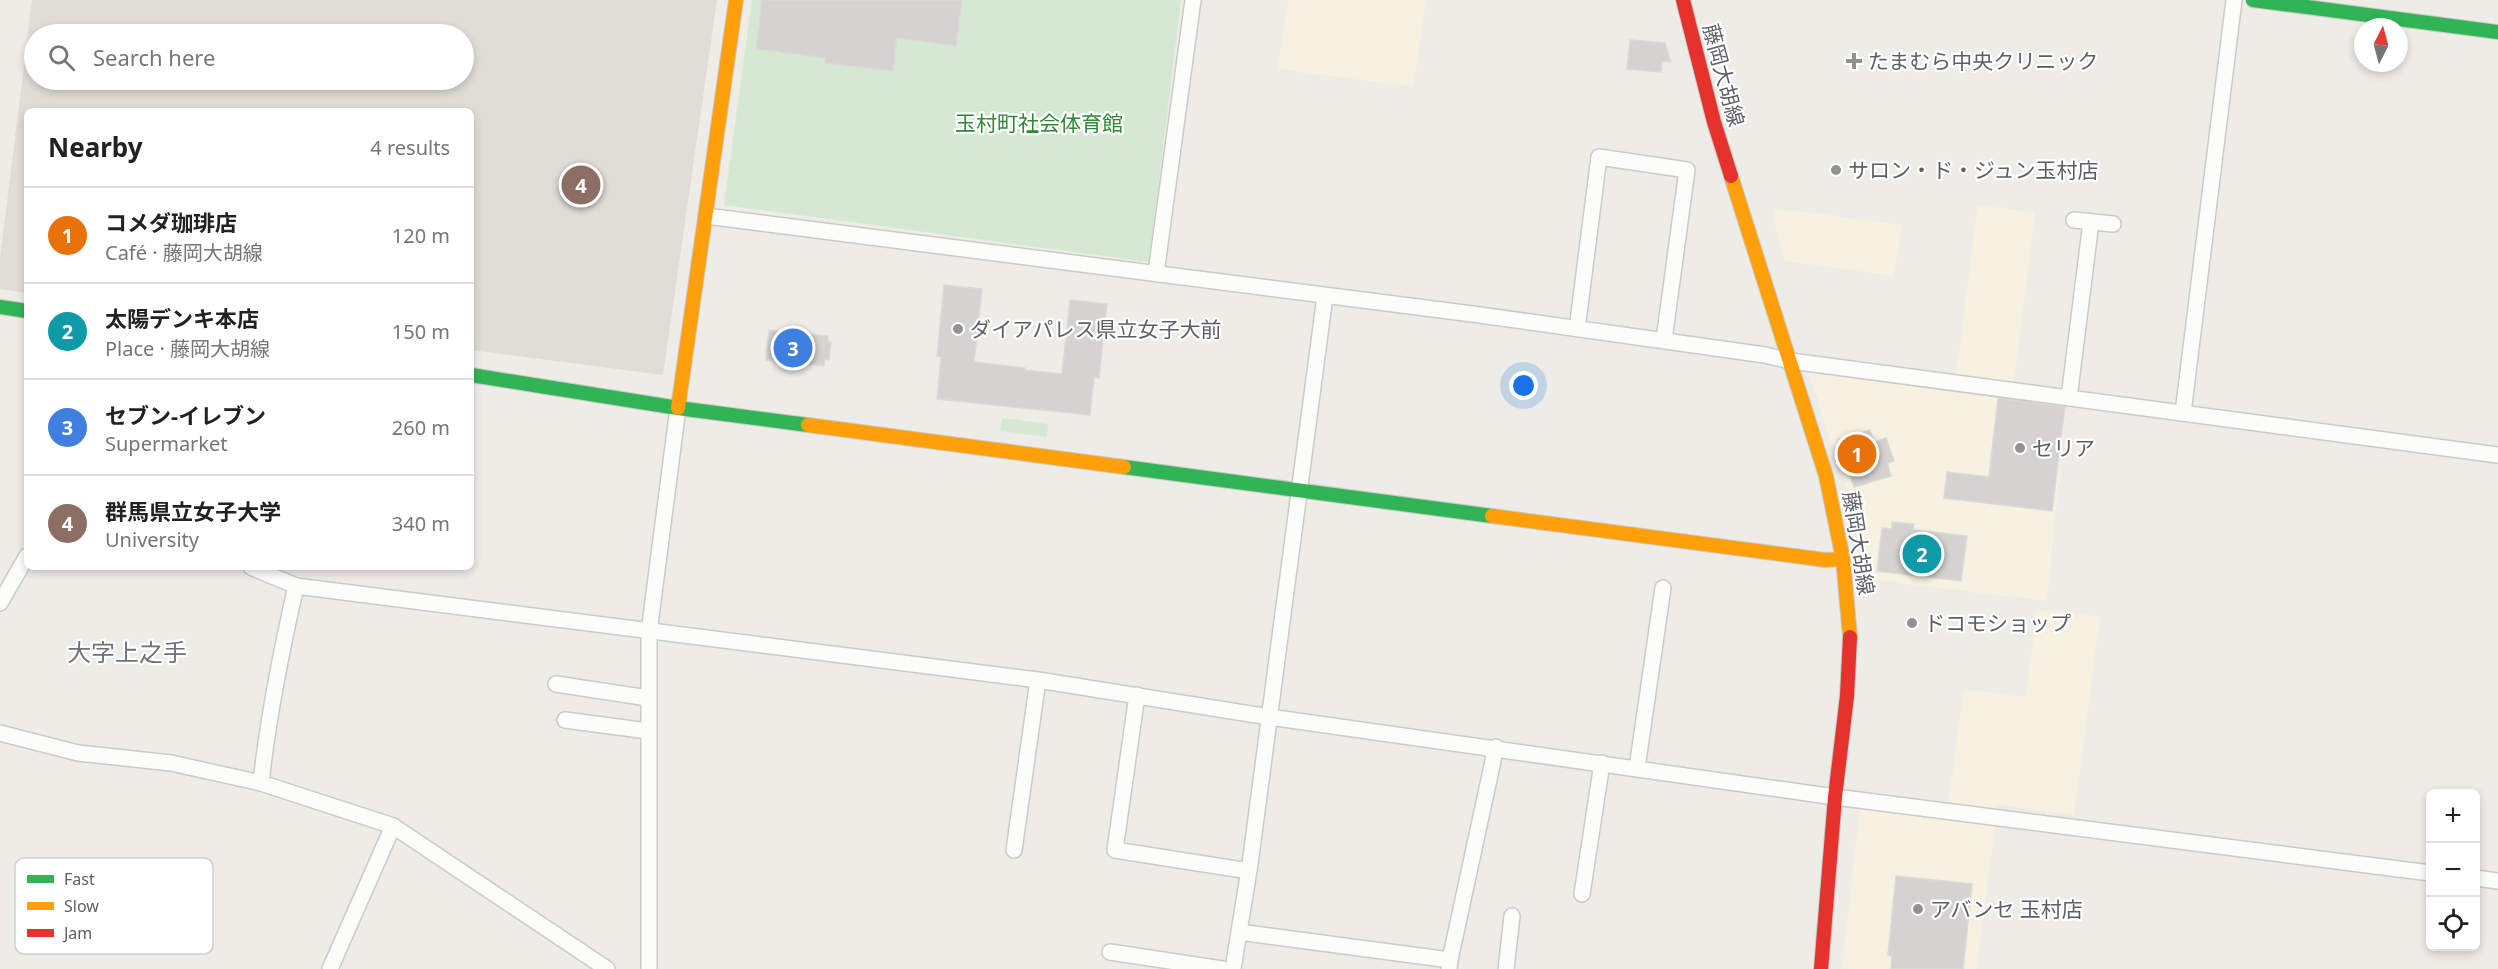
<!DOCTYPE html>
<html lang="en">
<head>
<meta charset="utf-8">
<style>
	body { margin:0; font-family:"Noto Sans","Noto Sans JP",sans-serif; background:#f6f6f6; color:#222 }
	.controls { position:absolute; right:18px; bottom:18px; display:grid; overflow:hidden; border-radius:9px; box-shadow:0 3px 9px #0003 }
	.controls button { width:54px; height:54px; display:grid; place-items:center; padding:0; border:0; border-bottom:2px solid #e0e0e0; background:#fff; color:#222; font:30px sans-serif }
	.compass { position:absolute; left:2354px; top:18px; width:54px; height:54px; border-radius:50%; background:#fff; box-shadow:0 3px 9px #0003; rotate:6deg }
	.you { position:absolute; left:1524px; top:386px; width:21px; height:21px; margin:-15px; border:4px solid #fff; border-radius:50%; background:#1a73e8; box-shadow:0 0 0 9px #1a73e833 }
	.badge { display:grid; place-items:center; width:39px; height:39px; border-radius:50%; background:#8f9192; color:#fff; font-size:20px; font-weight:700 }
	.pin { position:absolute; translate:-50% -50%; border:3px solid #fff; box-shadow:0 2px 6px #0006 }
	.list { margin:0; padding:0; list-style:none }
	h2 { display:flex; justify-content:space-between; align-items:center; height:78px; margin:0; padding:0 24px; font-size:26px }
	h2 small { font-size:20px; font-weight:400; color:#767676 }
	.list li { display:grid; grid-template-columns:39px 1fr auto; gap:18px; align-items:center; box-sizing:border-box; height:96px; padding:0 24px; border-top:2px solid #e0e0e0 }
	.list b { display:block; font-size:22px; white-space:nowrap }
	.list p { margin:0; font-size:20px; white-space:nowrap; color:#767676 }
	.list em { font-size:20px; font-style:normal; color:#767676 }
	.icon { flex:none; width:33px; height:33px; fill:none; stroke:currentColor; stroke-width:2; stroke-linecap:round; stroke-linejoin:round }
	.map { position:relative; flex:none; width:2498px; height:969px; overflow:hidden }
	.search { position:absolute; background:#fff; box-shadow:0 3px 9px #0003; left:24px; top:24px; width:450px; height:66px; display:flex; align-items:center; gap:15px; box-sizing:border-box; padding:0 21px; border-radius:33px; color:#767676; font-size:22px }
	.panel { position:absolute; background:#fff; box-shadow:0 3px 9px #0003; left:24px; top:108px; width:450px; height:462px; border-radius:9px }
	.map>svg:first-child { display:block }
	.commercial { fill:#f6f1e0 }
	.education { fill:#deddd6; fill-rule:evenodd }
	.green { fill:#d5e9d2 }
	.building { fill:#d4d3d1; stroke:#dcdad6; stroke-width:1.5 }
	.lines { fill:none; stroke-linecap:round; stroke-linejoin:round }
	.street-casing { stroke:#cacac9; stroke-width:18 }
	.fast-casing { stroke:#c9c9c7; stroke-width:16 }
	.slow-casing { stroke:#c9c9c7; stroke-width:16 }
	.jam-casing { stroke:#c9c9c7; stroke-width:16 }
	.street { stroke:#fcfcfb; stroke-width:15 }
	.fast { stroke:#30b455; stroke-width:14 }
	.slow { stroke:#ff9f0a; stroke-width:14 }
	.jam { stroke:#e5322d; stroke-width:14 }
	.poi-dot { fill:#8f9192; stroke:#fff; stroke-width:2 }
	.labels { text-anchor:middle; dominant-baseline:central; stroke-width:4.5; stroke-linejoin:round; paint-order:stroke }
	.poi-label { font-size:21px; fill:#5c6065; stroke:#fff; text-anchor:start }
	.street-label { font-size:21px; fill:#5c6065; stroke:#fff }
	.park-label { font-size:21px; fill:#338636; stroke:#fff }
	.quarter-label { font-size:24px; fill:#6d7377; stroke:#fff }
	.key { fill:#fff; stroke:#cecfd1; stroke-width:1.5 }
	.key-label { font-size:16px; fill:#5c6065 }
</style>
</head>
<body>
<div class="map">
<svg width="2498" height="969" viewBox="0 0 2498 969">
	<rect width="100%" height="100%" fill="#edece7"/>
	<path class="commercial" d="M1288,0H1426L1413,87L1278,69Z
		M1978,205L2035,212L2012,397L2066,405L2047,601L1866,579L1846,487L1808,370L1954,391Z
		M1775,208L1902,225L1894,276L1785,261L1774,222Z
		M2037,609L2100,617L2074,815L1998,805L1976,969H1842L1860,808L1946,819L1964,689L2026,697Z"/>
	<path class="education" d="M32,0H717L663,375L471,350V111H27V293L0,289V259ZM34,34H464V80H34Z"/>
	<path class="green" d="M752,0H1181L1149,262L724,205Z
		M1002,418L1048,424L1047,437L1000,431Z"/>
	<path class="building" d="M762,0H962L956,46L897,38L893,71L825,63V58L756,49Z
		M1630,40L1665,43L1671,62L1662,61L1661,72L1627,69Z
		M944,285L982,289L974,362L1025,368V370L1062,374L1070,300L1107,304L1099,378L1094,377L1090,415L937,399L941,357L937,356Z
		M769,330L828,336V342H831L829,360L825,359L824,366L766,360Z
		M1998,398L2065,407L2052,511L1944,498L1947,472L1989,477Z
		M1870,430L1874,442L1886,438L1894,461L1887,463L1891,476L1854,487L1839,440Z
		M1892,522L1914,524L1913,530L1967,536L1961,581L1877,571L1882,528L1892,529Z
		M1896,876L1972,884L1963,969H1891L1892,956L1888,955Z"/>
	<g class="lines">
		<g class="street-casing">
			<path id="street" d="M706,216L1480,315L1765,355L1791,361L2498,455
				M2074,220L2113,224
				M1156,273L1193,0
				M1577,329L1599,157L1687,170L1664,340
				M2069,398L2091,222
				M2183,413L2234,0
				M251,567L296,586L1038,680L1269,717L1835,797L2430,873
				M0,603L27,556
				M556,684L648,698
				M1137,695L1115,850L1249,871
				M565,720L648,731
				M0,733L78,753L171,763L261,783L393,826L607,969
				M1637,768L1663,588
				M261,783C268,716 281,652 296,586
				M1014,850L1038,680
				M2476,878L2498,881
				M1582,894L1602,763
				M1239,932L1450,960L1449,969
				M1110,952L1222,969
				M1450,960L1496,747
				M330,969L393,826
				M649,969V632L678,408
				M1233,969L1250,864L1325,296
				M1506,969L1512,916"/>
		</g>
		<g class="fast-casing">
			<path id="fast" d="M2253,0L2498,32
				M0,307L27,311
				M471,375L678,408L808,425
				M1124,467L1492,516"/>
		</g>
		<g class="slow-casing">
			<path id="slow" d="M1731,176L1826,476L1843,559L1850,637
				M678,408L736,0
				M808,425L1124,467
				M1492,516L1825,560L1843,559"/>
		</g>
		<g class="jam-casing">
			<path id="jam" d="M1683,0L1714,122L1731,176
				M1821,969L1835,797L1847,696L1850,637"/>
		</g>
		<use href="#street" class="street"/>
		<use href="#fast" class="fast"/>
		<use href="#slow" class="slow"/>
		<use href="#jam" class="jam"/>
	</g>
	<g class="poi-dot">
		<path d="M1851 52h6v6h6v6h-6v6h-6v-6h-6v-6h6z"/>
		<circle cx="1836" cy="170" r="6"/>
		<circle cx="958" cy="329" r="6"/>
		<circle cx="2020" cy="448" r="6"/>
		<circle cx="1912" cy="623" r="6"/>
		<circle cx="1918" cy="909" r="6"/>
	</g>
	<g class="labels">
		<g class="poi-label">
			<text x="1868" y="61">たまむら中央クリニック</text>
			<text x="1848" y="170">サロン・ド・ジュン玉村店</text>
			<text x="970" y="329">ダイアパレス県立女子大前</text>
			<text x="2032" y="448">セリア</text>
			<text x="1924" y="623">ドコモショップ</text>
			<text x="1930" y="909">アバンセ 玉村店</text>
		</g>
		<g class="street-label">
			<text transform="translate(1724 75) rotate(75)">藤岡大胡線</text>
			<text transform="translate(1859 543) rotate(81)">藤岡大胡線</text>
		</g>
		<g class="park-label">
			<text x="1039" y="123">玉村町社会体育館</text>
		</g>
		<g class="quarter-label">
			<text x="127" y="651">大字上之手</text>
		</g>
	</g>
	<rect x="15" y="858" width="198" height="96" rx="9" class="key"/>
	<rect x="27" y="875" width="27" height="8" fill="#30b455"/>
	<rect x="27" y="902" width="27" height="8" fill="#ff9f0a"/>
	<rect x="27" y="929" width="27" height="8" fill="#e5322d"/>
	<g class="key-label">
		<text x="64" y="885">Fast</text>
		<text x="64" y="912">Slow</text>
		<text x="64" y="939">Jam</text>
	</g>
</svg>
<div class="controls">
<button>+</button>
<button>−</button>
<button><svg class="icon" aria-label="locate" viewBox="0 0 24 24"><circle cx="12" cy="12" r="6"/><path d="M12 2v4M12 18v4M2 12h4M18 12h4"/></svg></button>
</div>
<svg class="compass" viewBox="-18 -18 36 36"><path d="M0-13l5 13h-10z" fill="#e53935"/><path d="M0 13l5-13h-10z" fill="#767676"/></svg>
<div class="you"></div>
<div class="pin badge" style="left:1857px;top:454px;background:#e8710a">1</div>
<div class="pin badge" style="left:1922px;top:554px;background:#0f9aa8">2</div>
<div class="pin badge" style="left:793px;top:348px;background:#3f7fe0">3</div>
<div class="pin badge" style="left:581px;top:185px;background:#8d6e63">4</div>
<div class="search"><svg class="icon" aria-label="search" viewBox="0 0 24 24"><circle cx="10" cy="10" r="6"/><path d="M15 15l6 6"/></svg>Search here</div>
<section class="panel">
<h2>Nearby<small>4 results</small></h2>
<ul class="list">
<li><span class="badge" style="background:#e8710a">1</span><div><b>コメダ珈琲店</b><p>Café · 藤岡大胡線</p></div><em>120 m</em></li>
<li><span class="badge" style="background:#0f9aa8">2</span><div><b>太陽デンキ本店</b><p>Place · 藤岡大胡線</p></div><em>150 m</em></li>
<li><span class="badge" style="background:#3f7fe0">3</span><div><b>セブン-イレブン</b><p>Supermarket</p></div><em>260 m</em></li>
<li><span class="badge" style="background:#8d6e63">4</span><div><b>群馬県立女子大学</b><p>University</p></div><em>340 m</em></li>
</ul>
</section>
</div>
</body>
</html>
